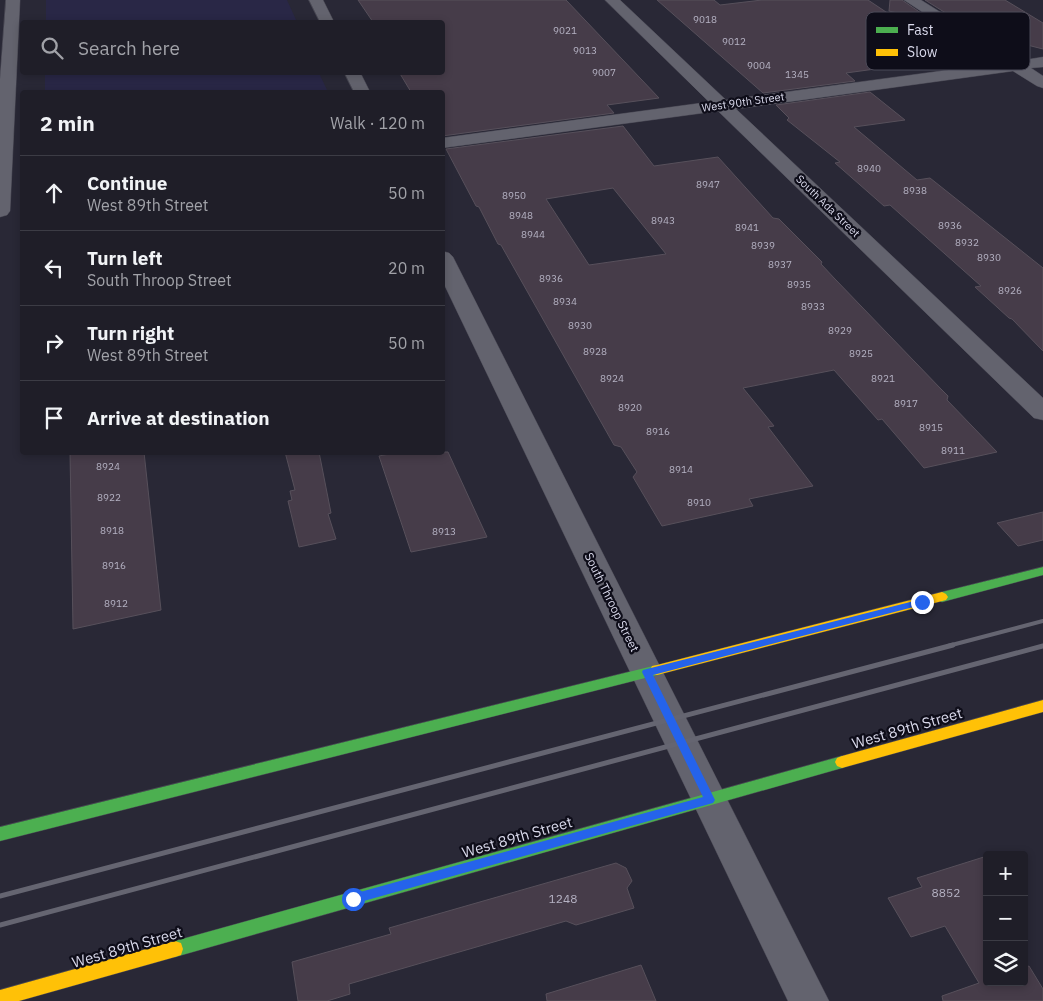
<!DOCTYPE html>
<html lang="en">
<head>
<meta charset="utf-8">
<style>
	body { margin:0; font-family:"IBM Plex Sans",sans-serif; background:#272730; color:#f1f3f6 }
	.controls { position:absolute; right:15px; bottom:15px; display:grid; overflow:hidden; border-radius:5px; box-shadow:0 2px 8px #0003 }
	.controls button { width:45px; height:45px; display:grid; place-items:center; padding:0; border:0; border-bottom:1px solid #3c3c45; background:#1f1e28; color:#f1f3f6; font:25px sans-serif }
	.stop { position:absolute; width:15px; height:15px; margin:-11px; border:4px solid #2563eb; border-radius:50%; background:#fff }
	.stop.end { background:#2563eb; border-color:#fff; box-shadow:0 1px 5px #0008 }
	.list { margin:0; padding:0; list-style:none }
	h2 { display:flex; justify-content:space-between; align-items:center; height:65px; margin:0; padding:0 20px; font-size:21px }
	h2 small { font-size:16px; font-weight:400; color:#a1a2a8 }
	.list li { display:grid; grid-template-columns:32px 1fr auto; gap:15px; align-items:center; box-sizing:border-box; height:75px; padding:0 20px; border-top:1px solid #3c3c45 }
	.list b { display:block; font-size:19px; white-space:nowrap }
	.list p { margin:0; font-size:16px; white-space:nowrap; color:#a1a2a8 }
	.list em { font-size:16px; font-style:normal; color:#a1a2a8 }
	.icon { flex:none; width:28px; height:28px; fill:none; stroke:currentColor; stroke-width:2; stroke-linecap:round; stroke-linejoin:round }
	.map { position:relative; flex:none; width:1043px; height:1001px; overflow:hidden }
	.search { position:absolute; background:#1f1e28; box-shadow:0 2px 8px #0003; left:20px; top:20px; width:425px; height:55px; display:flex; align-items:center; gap:12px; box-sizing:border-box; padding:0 18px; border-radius:5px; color:#a1a2a8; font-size:19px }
	.panel { position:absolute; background:#1f1e28; box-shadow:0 2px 8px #0003; left:20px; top:90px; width:425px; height:365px; border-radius:5px }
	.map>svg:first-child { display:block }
	.built { fill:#292746 }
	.building { fill:#463c49; stroke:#57505b; fill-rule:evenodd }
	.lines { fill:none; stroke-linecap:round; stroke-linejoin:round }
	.street-casing { stroke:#474652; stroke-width:1 }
	.fast-casing { stroke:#474652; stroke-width:1 }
	.slow-casing { stroke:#474652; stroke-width:1 }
	.street { fill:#63636e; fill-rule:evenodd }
	.fast { fill:#4caf50; fill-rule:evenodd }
	.slow { fill:#ffc107; fill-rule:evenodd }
	.rail-far1 { stroke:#656571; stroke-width:4 }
	.rail { stroke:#656571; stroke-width:5 }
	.route { fill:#2563eb }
	.labels { text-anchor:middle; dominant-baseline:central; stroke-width:4.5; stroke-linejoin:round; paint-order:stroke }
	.number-label { font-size:10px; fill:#b5b2c3 }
	.far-street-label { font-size:11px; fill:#dadaec; stroke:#0e0d19 }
	.street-label { font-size:12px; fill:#dadaec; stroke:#0e0d19 }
	.near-number-label { font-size:12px; fill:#b5b2c3 }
	.near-street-label { font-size:15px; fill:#dadaec; stroke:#0e0d19 }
	.key { fill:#0e0d19; stroke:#4b4a58; stroke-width:1 }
	.key-label { font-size:14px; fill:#dadaec }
</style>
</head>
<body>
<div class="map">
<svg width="1043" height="1001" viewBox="0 0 1043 1001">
	<rect width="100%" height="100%" fill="#292836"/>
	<path class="built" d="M46,0H287L297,22H46Z
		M45,73H319L328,92H45Z"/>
	<path class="building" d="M358,0H566L659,98L607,105L614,113L442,136V92H411L399,72H442V22H373Z
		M657,0H714L720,5L762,0H868L955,58L846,73L855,81L763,93Z
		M890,0H902L934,22L889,11Z
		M925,0H1005L1043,23V49L976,32Z
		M870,92L905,120L854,127L917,180L930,178L1043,268V351L1012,319L1009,318L975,287L981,286L890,205L884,206L835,163L840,162L787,120L789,118L776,105Z
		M623,126L654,166L718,157L773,218L779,219L822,262L821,264L835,279L941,389L948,396L947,400L997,452L924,468L882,419L878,420L834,370L743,388L774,426L768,427L813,486L749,499L753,506L662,526L633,477L637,472L621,447L614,445L501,245L498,244L479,207L476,206L446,149ZM613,188L666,254L589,265L546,199Z
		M70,452H144L161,610L73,629Z
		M285,452H319L331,513L328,514L336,539L299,547L288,501L292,500L290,491L295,490Z
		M400,452H448L487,537L411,552L379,456Z
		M1043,512V540L1018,546L997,523Z
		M987,856V982H1024V968L1029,966L1043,989V1001H943L942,996L979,983L945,926L911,937L888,898L922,887L917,878Z
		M616,863L626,868L632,881L627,888L634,908L576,925L566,921L349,984L350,994L327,1001H298L292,962L391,934L389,928Z
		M641,965L656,1001H547L546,994Z"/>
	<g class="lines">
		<g class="street-casing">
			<path id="street" d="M6,0H20L10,211L7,215L0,217V79Z
				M309,0H323L334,22H320Z
				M605,0H620L726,100L1000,63L904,0H921L1018,61L1043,57V67L1031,68L1043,76V88L1037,86L1013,71L736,109L1043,398V420L1034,418L718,111L442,148V138L709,102Z
				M344,72H360L370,92H354Z
				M442,251L449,253L453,257L829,1001H788L442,280Z"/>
		</g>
		<g class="fast-casing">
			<path id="fast" d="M1043,567V575L942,602L938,600L936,597L938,594L942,592Z
				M657,665L662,666L664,670L662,674L657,675L0,841V827Z
				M842,756L847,758L849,762L847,766L842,768L175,957L169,955L167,949L169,943L175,941Z"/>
		</g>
		<g class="slow-casing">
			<path id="slow" d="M942,592L946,594L948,597L946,600L657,675L652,674L650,670L652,666L657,665Z
				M1043,700V712L842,768L837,766L835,762L837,758L842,756Z
				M175,941L181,943L183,949L181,955L175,957L19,1001H0V990Z"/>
		</g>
		<use href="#street" class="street"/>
		<use href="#fast" class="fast"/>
		<use href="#slow" class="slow"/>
		<path class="rail-far1" d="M948,646L1043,621"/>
		<path class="rail" d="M0,896L953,645
			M0,925L1043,646"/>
	</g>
	<path class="route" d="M922,599L926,602L925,604L653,675L713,796L715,800L713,803L353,904L349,903L347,899L349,895L353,894L703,797L642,672L643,670Z"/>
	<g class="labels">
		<g class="number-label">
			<text x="705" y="19">9018</text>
			<text x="565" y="30">9021</text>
			<text x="734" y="41">9012</text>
			<text x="585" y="50">9013</text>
			<text x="759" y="65">9004</text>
			<text x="604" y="72">9007</text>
			<text x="797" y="74">1345</text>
			<text x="869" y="168">8940</text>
			<text x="708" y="184">8947</text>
			<text x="915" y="190">8938</text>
			<text x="514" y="195">8950</text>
			<text x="521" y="215">8948</text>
			<text x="663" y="220">8943</text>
			<text x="950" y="225">8936</text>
			<text x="747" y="227">8941</text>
			<text x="533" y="234">8944</text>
			<text x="967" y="242">8932</text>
			<text x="763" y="245">8939</text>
			<text x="989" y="257">8930</text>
			<text x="780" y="264">8937</text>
			<text x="551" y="278">8936</text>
			<text x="799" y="284">8935</text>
			<text x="1010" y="290">8926</text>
			<text x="565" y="301">8934</text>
			<text x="813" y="306">8933</text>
			<text x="580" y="325">8930</text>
			<text x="840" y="330">8929</text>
			<text x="595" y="351">8928</text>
			<text x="861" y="353">8925</text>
			<text x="612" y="378">8924</text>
			<text x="883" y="378">8921</text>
			<text x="906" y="403">8917</text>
			<text x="630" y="407">8920</text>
			<text x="931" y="427">8915</text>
			<text x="658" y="431">8916</text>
			<text x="953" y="450">8911</text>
			<text x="108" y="466">8924</text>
			<text x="681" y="469">8914</text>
			<text x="109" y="497">8922</text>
			<text x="699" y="502">8910</text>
			<text x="112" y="530">8918</text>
			<text x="444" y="531">8913</text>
			<text x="114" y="565">8916</text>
			<text x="116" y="603">8912</text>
		</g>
		<g class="far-street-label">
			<text transform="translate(743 102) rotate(-8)">West 90th Street</text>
			<text transform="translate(828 206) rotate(44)">South Ada Street</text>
		</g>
		<g class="street-label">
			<text transform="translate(612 602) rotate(64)">South Throop Street</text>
		</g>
		<g class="near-number-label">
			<text x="946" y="892">8852</text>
			<text x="563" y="898">1248</text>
		</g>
		<g class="near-street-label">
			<text transform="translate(907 728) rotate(-16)">West 89th Street</text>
			<text transform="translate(517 837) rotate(-16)">West 89th Street</text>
			<text transform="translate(127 947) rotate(-16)">West 89th Street</text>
		</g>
	</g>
	<rect x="866" y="12" width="164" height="58" rx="8" class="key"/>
	<rect x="876" y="27" width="22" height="6" fill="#4caf50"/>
	<rect x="876" y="49" width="22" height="7" fill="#ffc107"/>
	<g class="key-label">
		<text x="907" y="35">Fast</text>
		<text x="907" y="57">Slow</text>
	</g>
</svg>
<div class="controls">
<button>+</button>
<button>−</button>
<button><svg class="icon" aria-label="layers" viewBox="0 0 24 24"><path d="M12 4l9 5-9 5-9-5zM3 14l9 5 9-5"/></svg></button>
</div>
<div class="stop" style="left:353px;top:899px"></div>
<div class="stop end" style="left:922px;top:602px"></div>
<div class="search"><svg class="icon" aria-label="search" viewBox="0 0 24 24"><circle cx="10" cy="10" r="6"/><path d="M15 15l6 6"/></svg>Search here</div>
<section class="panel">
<h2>2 min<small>Walk · 120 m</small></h2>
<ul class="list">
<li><svg class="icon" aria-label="ahead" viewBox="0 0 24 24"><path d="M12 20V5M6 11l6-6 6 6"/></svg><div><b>Continue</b><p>West 89th Street</p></div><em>50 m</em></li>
<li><svg class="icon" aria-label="left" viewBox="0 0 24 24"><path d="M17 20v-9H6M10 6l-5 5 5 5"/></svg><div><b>Turn left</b><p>South Throop Street</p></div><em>20 m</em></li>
<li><svg class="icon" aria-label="right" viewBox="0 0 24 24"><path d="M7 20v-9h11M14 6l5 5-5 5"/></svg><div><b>Turn right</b><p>West 89th Street</p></div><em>50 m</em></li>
<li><svg class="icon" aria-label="arrive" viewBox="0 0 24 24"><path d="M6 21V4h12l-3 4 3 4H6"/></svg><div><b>Arrive at destination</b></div></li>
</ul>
</section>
</div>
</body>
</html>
